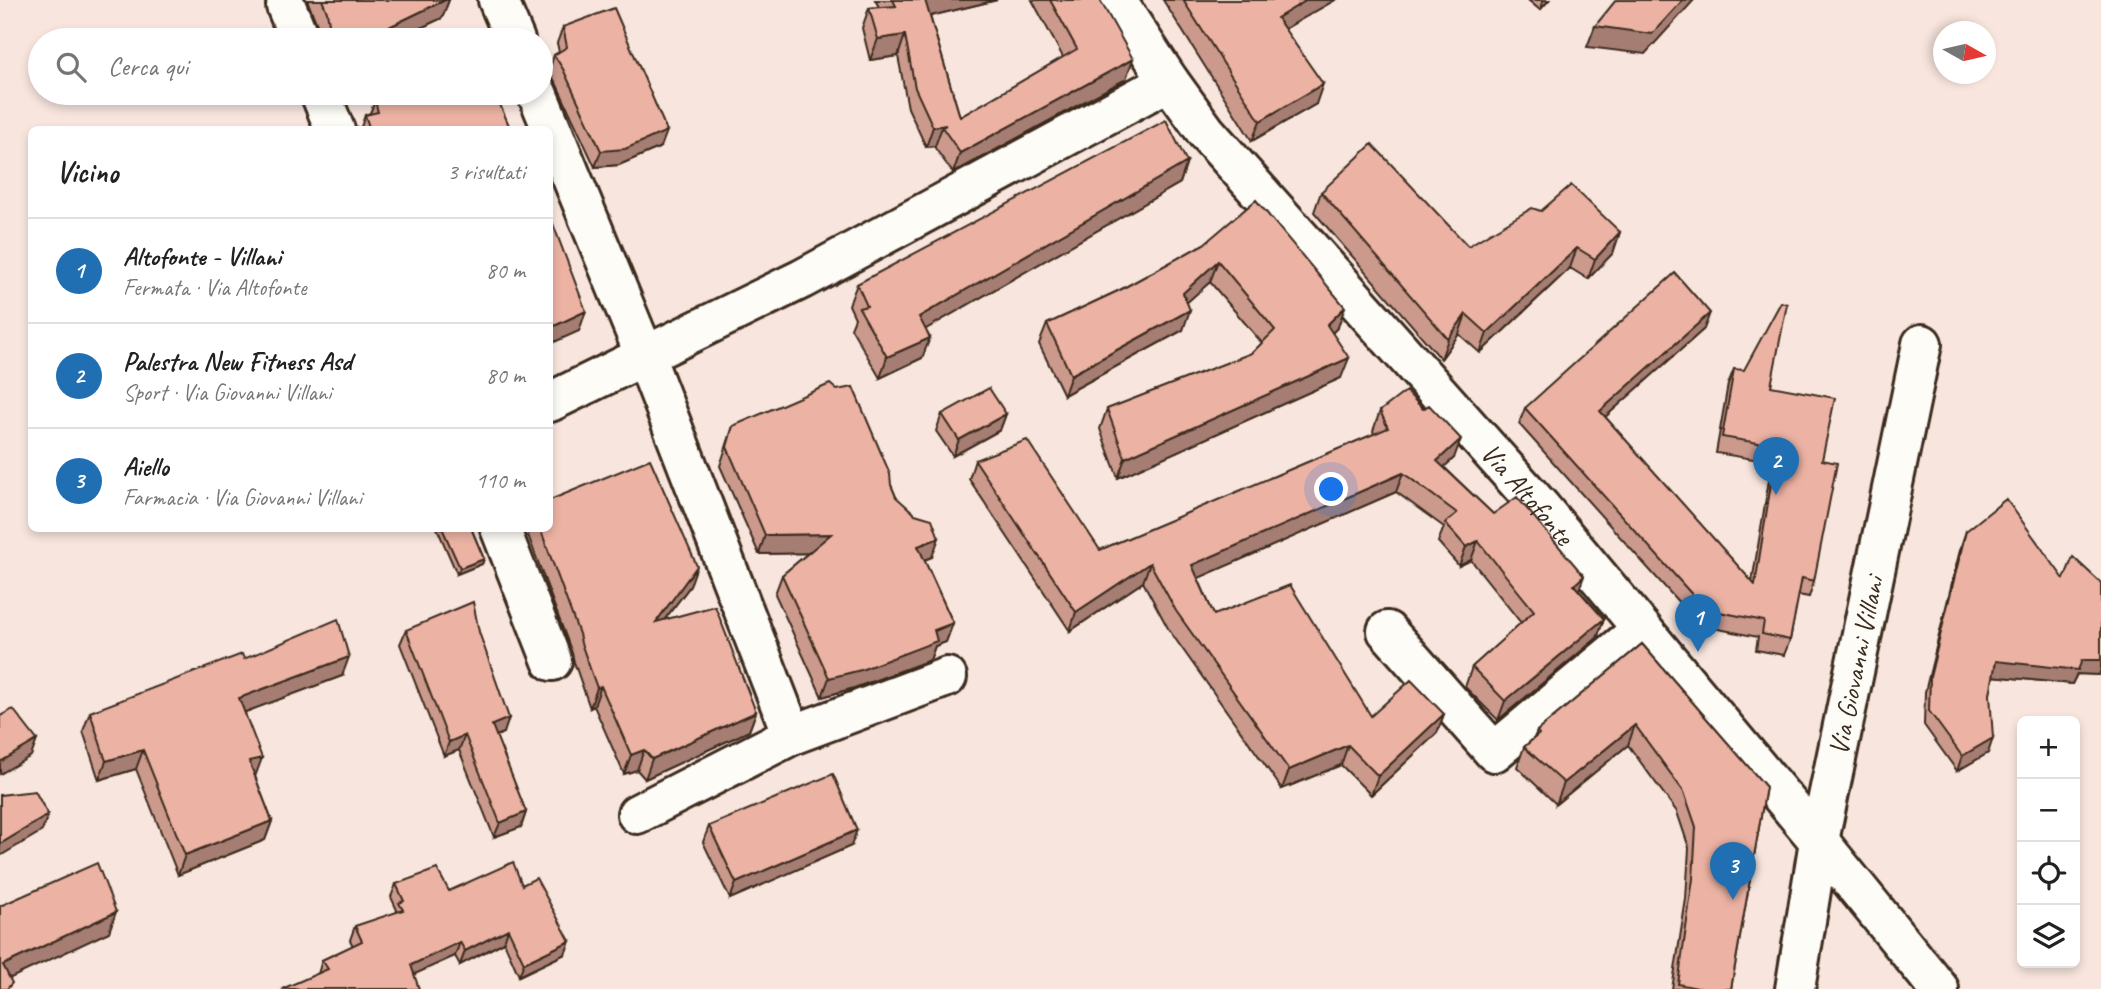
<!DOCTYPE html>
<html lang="it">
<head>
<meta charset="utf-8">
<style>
	body { margin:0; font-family:Caveat,sans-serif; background:#f2f2f2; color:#222 }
	.controls { position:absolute; right:21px; bottom:21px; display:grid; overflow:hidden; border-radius:10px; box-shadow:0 4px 10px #0003 }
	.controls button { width:63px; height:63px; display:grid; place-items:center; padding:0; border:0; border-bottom:2px solid #e0e0e0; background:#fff; color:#222; font:35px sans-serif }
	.compass { position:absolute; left:1933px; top:21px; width:63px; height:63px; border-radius:50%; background:#fff; box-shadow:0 4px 10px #0003; rotate:98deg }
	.you { position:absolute; left:1332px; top:490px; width:24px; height:24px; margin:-18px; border:5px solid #fff; border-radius:50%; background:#1a73e8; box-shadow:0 0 0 10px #1a73e833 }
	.badge { display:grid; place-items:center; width:46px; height:46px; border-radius:50%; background:#1f6fb2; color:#fff; font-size:23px; font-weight:700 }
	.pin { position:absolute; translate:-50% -58px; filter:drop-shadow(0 2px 4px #0008) }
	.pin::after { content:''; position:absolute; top:37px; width:24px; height:21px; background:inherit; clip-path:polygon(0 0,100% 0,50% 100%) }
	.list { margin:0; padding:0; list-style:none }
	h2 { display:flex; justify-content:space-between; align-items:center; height:91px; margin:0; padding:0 28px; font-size:30px }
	h2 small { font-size:23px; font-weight:400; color:#767676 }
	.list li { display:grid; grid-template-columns:46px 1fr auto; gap:21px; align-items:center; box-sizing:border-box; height:105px; padding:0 28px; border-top:2px solid #e0e0e0 }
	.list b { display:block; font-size:26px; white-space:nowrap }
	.list p { margin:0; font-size:23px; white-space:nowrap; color:#767676 }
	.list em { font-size:23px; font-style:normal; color:#767676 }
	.icon { flex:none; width:38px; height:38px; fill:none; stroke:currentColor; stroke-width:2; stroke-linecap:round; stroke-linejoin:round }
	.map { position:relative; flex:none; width:2101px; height:989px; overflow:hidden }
	.search { position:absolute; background:#fff; box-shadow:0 4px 10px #0003; left:28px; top:28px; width:525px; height:77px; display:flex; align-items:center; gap:18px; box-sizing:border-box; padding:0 24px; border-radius:38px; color:#767676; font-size:26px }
	.panel { position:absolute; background:#fff; box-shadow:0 4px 10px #0003; left:28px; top:126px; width:525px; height:406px; border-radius:10px }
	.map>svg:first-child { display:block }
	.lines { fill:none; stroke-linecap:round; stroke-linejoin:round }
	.minor-casing { stroke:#3b2a1e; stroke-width:44 }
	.minor { stroke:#fdfcf7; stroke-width:38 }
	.wall { fill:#cb9a8d; stroke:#3b2a1e; stroke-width:2 }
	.shaded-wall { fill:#a57d73; stroke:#3b2a1e; stroke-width:2 }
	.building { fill:#ecb3a4; stroke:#3b2a1e; stroke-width:2 }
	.labels { text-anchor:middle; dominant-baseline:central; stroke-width:6; stroke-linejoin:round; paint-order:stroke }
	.street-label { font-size:28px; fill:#3b2a1e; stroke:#fdfcf7 }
</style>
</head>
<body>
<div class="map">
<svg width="2101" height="989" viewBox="0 0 2101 989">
	<rect width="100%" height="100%" fill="#f8e6de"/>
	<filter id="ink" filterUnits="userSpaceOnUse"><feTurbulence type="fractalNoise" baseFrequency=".0143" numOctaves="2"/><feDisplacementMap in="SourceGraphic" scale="14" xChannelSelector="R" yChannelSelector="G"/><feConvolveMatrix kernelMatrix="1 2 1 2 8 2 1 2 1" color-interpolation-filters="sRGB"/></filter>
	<g filter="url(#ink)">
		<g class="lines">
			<g class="minor-casing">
				<g id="minor">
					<path d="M498,0L515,40"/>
					<path id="s1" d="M1116,0L1169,81L1206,132L1542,509L1819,841L1939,989"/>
					<path d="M286,6L300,40"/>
					<path d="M320,93L335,130"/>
					<path d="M537,93L645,356L792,735"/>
					<path d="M550,402L802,279L1169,81"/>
					<path d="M500,528L552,661"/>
					<path d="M1387,631L1494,752L1642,629"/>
					<path d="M637,814L792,735L947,677"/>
					<path id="s2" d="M1795,989L1819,841L1922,344"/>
				</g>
			</g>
			<use href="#minor" class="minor"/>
		</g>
		<path class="wall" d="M307,0H449L442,18L395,40H321L320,32Z
			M875,0H997L930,16L960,117L1063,57L1032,0H1100L1126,79L953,173L935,148V146L926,147L908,108L898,56L870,60L862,28L869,8L879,7Z
			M1163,0H1335L1284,29L1316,104L1252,141Z
			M1528,0H1549L1540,10Z
			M563,27L661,147L619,165L595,167L557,85L549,71L554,55L559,52L557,43Z
			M375,101L511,130H360L365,115L370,113Z
			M1187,162L1180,183L925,329L922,358L880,378L851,328L855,318L849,305L857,284Z
			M1321,192L1468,246L1620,232L1613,253L1588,279L1570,268L1480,353L1459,334L1441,359L1314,212Z
			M1204,244L1338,327L1332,333L1341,378L1118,478L1100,429L1107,409L1252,353L1262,343L1210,282L1187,302L1183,330L1064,395L1039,344L1047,324L1120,290Z
			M1704,329L1605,417L1752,582L1772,462L1716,453L1728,384L1734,369L1771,386L1822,460L1814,581L1809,597L1798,595L1790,640L1784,655L1756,650L1758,637L1699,625L1519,424L1525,408Z
			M1380,411L1454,458L1444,467L1493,514L1579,590L1604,619L1597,638L1498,720L1465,687L1472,667L1521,623L1471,560L1459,566L1438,542L1444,527L1396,492L1198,578L1214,615L1371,716L1444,714L1437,733L1371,795L1341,765L1282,789L1169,630L1143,582L1070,631L969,479L975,460L1100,550L1374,434L1373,431Z
			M942,414H1006L1000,430L953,456L936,431Z
			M733,426L891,485L896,497L932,557L924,560L953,623L946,642L935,646L930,660L854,688L822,697L775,594L782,575L808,553L759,554L720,466Z
			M437,528H471L484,559L482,564L457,574Z
			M530,528H550L690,586L665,619L756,712L749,731L645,779L637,770L624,774L594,706L590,708L574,662L572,653L528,535Z
			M1966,531L2099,675L2077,674L2072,684L1993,676L1990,694L1988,753L1957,771L1924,725L1925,692L1961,546Z
			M406,630L479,632L504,733L496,736L526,812L521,827L494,837L459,750L444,756L400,644Z
			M1642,644L1766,787L1731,989H1672L1686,899L1689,848L1677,812L1628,745L1556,804L1517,767L1524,747L1534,738L1537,731Z
			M244,659L342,676L245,712L255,776L272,821L265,840L178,875L136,769L99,780L83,731L90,712Z
			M709,826L851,846L730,899L703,842Z
			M396,884L449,891L522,885L570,941L565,954L519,976L504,942L460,965L455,956L318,974L322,960L353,946L350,940L355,926L396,913L397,910L391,897Z"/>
		<path class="shaded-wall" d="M445,0H449L442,18L395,40H362Z
			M925,0H997L918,19Z
			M1307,0H1335L1269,38L1277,18Z
			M1543,0H1549L1540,10Z
			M1683,0H1694L1645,54L1587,47L1595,26Z
			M348,33L345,40H334Z
			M905,35L898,56L870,60L878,39Z
			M1133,59L1126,79L953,173L960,153Z
			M1323,84L1316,104L1252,141L1260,121Z
			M946,125L942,127L935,146L926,147L933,127Z
			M667,131L661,147L619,165L595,167L601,151Z
			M1187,162L1180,183L912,337L919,317Z
			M1620,232L1613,253L1588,279L1595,259Z
			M1577,248L1570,268L1480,353L1487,333Z
			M1218,261L1210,282L1175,313L1183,293Z
			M1345,307L1338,327L1319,346L1327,325Z
			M1190,310L1183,330L1064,395L1071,375Z
			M586,311L579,331L550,344V328Z
			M1710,313L1704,329L1594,427L1600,411Z
			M1466,314L1459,334L1441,359L1448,339Z
			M930,338L922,358L880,378L887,357Z
			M1349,358L1341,378L1118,478L1125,458Z
			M1006,414L1000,430L953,456L959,440Z
			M1461,439L1454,458L1430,480L1437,461Z
			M1403,473L1396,492L1185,584L1192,565Z
			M831,534L824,553L759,554L765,535Z
			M939,538L932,557L911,565L918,546Z
			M1478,541L1471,560L1459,566L1466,547Z
			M484,559L482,564L457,574L460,568Z
			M1150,563L1143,582L1070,631L1076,612Z
			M697,566L690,586L648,641L656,622Z
			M1584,576L1577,595L1574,585Z
			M1604,619L1597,638L1498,720L1505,701Z
			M953,623L946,642L935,646L930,660L854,688L822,697L829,678Z
			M349,657L342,676L232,717L239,698Z
			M2082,660H2101V669L2099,675L2077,674L2072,684L1991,676L1996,661Z
			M601,686L594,706L590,708L597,688Z
			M756,712L749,731L645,779L652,759Z
			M1444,714L1437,733L1371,795L1378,776Z
			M509,718L504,733L487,739L492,725Z
			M1635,725L1628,745L1556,804L1564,783Z
			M465,735L459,750L444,756L449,742Z
			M1993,738L1988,753L1957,771L1962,756Z
			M37,740L31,756L0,774V762Z
			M1348,745L1341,765L1282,789L1289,770Z
			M143,750L136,769L99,780L106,761Z
			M644,750L637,770L624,774L631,755Z
			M262,758L255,777L249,761Z
			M526,812L521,827L494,837L500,823Z
			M48,815L42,831L0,856V844Z
			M272,821L265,840L178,875L185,855Z
			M857,830L851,846L730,899L736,883Z
			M116,912L109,932L0,983L3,965Z
			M508,929L504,942L460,965L465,951Z
			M570,941L565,954L519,976L524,963Z
			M460,942L455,956L406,978L411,965Z"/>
		<path class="building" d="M322,0H445L362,40H353L348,33L334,40H330L326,31L329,23L327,12Z
			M893,0H925L960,117L1077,49L1050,0H1100L1133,59L960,153L942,127L946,125L933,127L915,88L905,35L878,39L869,8L896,6Z
			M1183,0H1307L1277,18L1323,84L1260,121Z
			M1616,0H1683L1652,34L1595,26Z
			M614,8L667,131L625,149L601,151L563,69L554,55L567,47L563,27Z
			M395,93H495L511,130H370L365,115L378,112L375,101Z
			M1166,120L1187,162L919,317L930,338L887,357L859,308L867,306L857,284Z
			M1372,144L1468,246L1532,208L1541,211L1571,185L1620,232L1595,259L1577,248L1487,333L1466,314L1448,339L1321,192Z
			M1256,200L1345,307L1327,325L1349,358L1125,458L1107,409L1252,353L1275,330L1218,261L1183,293L1190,310L1071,375L1047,324L1120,290L1204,244Z
			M550,216L586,311L550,328Z
			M1675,273L1710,313L1600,411L1755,585L1777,446L1722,437L1734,369L1744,370L1781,302L1787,304L1771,386L1835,398L1822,460L1837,463L1814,581L1802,578L1790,640L1762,634L1764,621L1705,609L1525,408Z
			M830,384L837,390L853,387L890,474L891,485L896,497L915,514L932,519L939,538L918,546L953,623L934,630L937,641L861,670L829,678L782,575L831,534L765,535L727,447L733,426Z
			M989,388L1006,414L959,440L942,414Z
			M1406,391L1423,409L1429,405L1461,439L1437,461L1493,514L1517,497L1584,576L1574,585L1604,619L1505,701L1472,667L1534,611L1478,541L1466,547L1445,523L1457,513L1403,473L1192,565L1214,615L1290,585L1371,716L1411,680L1444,714L1378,776L1348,745L1289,770L1176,611L1150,563L1076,612L975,460L1027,440L1100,550L1388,428L1380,411Z
			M650,459L697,566L656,622L715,606L756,712L652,759L644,750L631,755L601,686L597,688L581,643L579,634L540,528H550V500Z
			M2006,499L2064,579L2073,557L2101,583V660H2082L2078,670L1996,661L1990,694L1993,738L1962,756L1929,711L1930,677L1966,531Z
			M442,528H471L484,559L460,568Z
			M473,602L479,632L509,718L492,725L526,812L500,823L465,735L449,742L406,630Z
			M338,619L349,657L239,698L262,758L249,761L272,821L185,855L143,750L106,761L90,712L242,654L244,659Z
			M1642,644L1766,787L1731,989H1702L1678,984L1693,879L1696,827L1684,792L1635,725L1564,783L1524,747L1539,734L1537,731Z
			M13,709L37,740L0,762V716Z
			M833,774L857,830L736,883L709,826Z
			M35,791L48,815L0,844V795Z
			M513,862L522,885L536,878L570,941L524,963L508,929L465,951L460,942L411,965L419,989H282L328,969L322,960L362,941L355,926L403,910L399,903L404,901L396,884L437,869L449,891Z
			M97,863L116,912L3,965L12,983L7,989H0V906Z"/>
	</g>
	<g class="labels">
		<g class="street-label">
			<text stroke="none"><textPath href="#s1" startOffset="644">Via Altofonte</textPath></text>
			<text stroke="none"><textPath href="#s2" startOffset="329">Via Giovanni Villani</textPath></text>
		</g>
	</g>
</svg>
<div class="controls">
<button>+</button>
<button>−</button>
<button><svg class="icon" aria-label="locate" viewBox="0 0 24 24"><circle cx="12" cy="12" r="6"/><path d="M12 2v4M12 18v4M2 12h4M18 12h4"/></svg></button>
<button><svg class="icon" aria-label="layers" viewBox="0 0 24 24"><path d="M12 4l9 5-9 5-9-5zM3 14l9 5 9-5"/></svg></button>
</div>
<svg class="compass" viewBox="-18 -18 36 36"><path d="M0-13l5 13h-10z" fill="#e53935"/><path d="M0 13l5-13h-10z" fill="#767676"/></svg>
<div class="you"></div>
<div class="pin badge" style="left:1698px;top:652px">1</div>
<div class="pin badge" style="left:1776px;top:495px">2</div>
<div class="pin badge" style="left:1733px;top:900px">3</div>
<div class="search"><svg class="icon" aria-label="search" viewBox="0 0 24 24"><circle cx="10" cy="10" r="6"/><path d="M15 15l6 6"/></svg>Cerca qui</div>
<section class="panel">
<h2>Vicino<small>3 risultati</small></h2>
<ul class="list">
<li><span class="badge">1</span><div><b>Altofonte - Villani</b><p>Fermata · Via Altofonte</p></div><em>80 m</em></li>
<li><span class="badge">2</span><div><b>Palestra New Fitness Asd</b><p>Sport · Via Giovanni Villani</p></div><em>80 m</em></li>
<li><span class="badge">3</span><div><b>Aiello</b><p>Farmacia · Via Giovanni Villani</p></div><em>110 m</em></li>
</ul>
</section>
</div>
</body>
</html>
